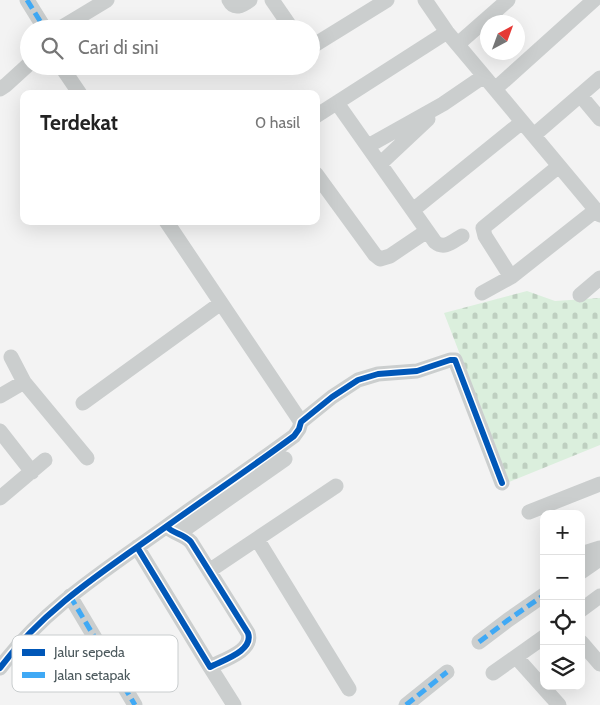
<!DOCTYPE html>
<html lang="id">
<head>
<meta charset="utf-8">
<style>
	body { margin:0; font-family:Cabin,sans-serif; background:#f6f6f6; color:#222 }
	.controls { position:absolute; right:15px; bottom:15px; display:grid; overflow:hidden; border-radius:10px; box-shadow:0 5px 20px #0002 }
	.controls button { width:45px; height:45px; display:grid; place-items:center; padding:0; border:0; border-bottom:1px solid #e0e0e0; background:#fff; color:#222; font:25px sans-serif }
	.compass { position:absolute; left:480px; top:15px; width:45px; height:45px; border-radius:50%; background:#fff; box-shadow:0 5px 20px #0002; rotate:41deg }
	.list { margin:0; padding:0; list-style:none }
	h2 { display:flex; justify-content:space-between; align-items:center; height:65px; margin:0; padding:0 20px; font-size:21px }
	h2 small { font-size:16px; font-weight:400; color:#767676 }
	.icon { flex:none; width:28px; height:28px; fill:none; stroke:currentColor; stroke-width:2; stroke-linecap:round; stroke-linejoin:round }
	.map { position:relative; flex:none; width:600px; height:705px; overflow:hidden }
	.search { position:absolute; background:#fff; box-shadow:0 5px 20px #0002; left:20px; top:20px; width:300px; height:55px; display:flex; align-items:center; gap:12px; box-sizing:border-box; padding:0 18px; border-radius:28px; color:#767676; font-size:19px }
	.panel { position:absolute; background:#fff; box-shadow:0 5px 20px #0002; left:20px; top:90px; width:300px; height:135px; border-radius:10px }
	.map>svg:first-child { display:block }
	.cemetery { fill:url(#cemetery-stones) }
	.lines { fill:none; stroke-linecap:round; stroke-linejoin:round }
	.minor { stroke:#cbcece; stroke-width:15 }
	.quiet { stroke:#3fa9f5; stroke-width:5; stroke-dasharray:10 5; stroke-linecap:butt }
	.cycleway-casing { stroke:#fff; stroke-width:9 }
	.cycleway { stroke:#0057b8; stroke-width:6 }
	.key { fill:#fff; stroke:#c9cdce; stroke-width:1 }
	.key-label { font-size:14px; fill:#4c595d }
</style>
</head>
<body>
<div class="map">
<svg width="600" height="705" viewBox="0 0 600 705">
	<defs>
		<pattern id="cemetery-stones" width="16" height="16" patternUnits="userSpaceOnUse" patternTransform="scale(1.25)"><rect width="16" height="16" fill="#dbefdd"/><path d="M2 7V4a2 2 0 0 1 4 0v3zM10 15v-3a2 2 0 0 1 4 0v3z" fill="#becfc0"/></pattern>
	</defs>
	<rect width="100%" height="100%" fill="#f3f3f3"/>
	<path class="cemetery" d="M527,291L555,301L600,298V445L509,482L444,313Z"/>
	<g class="lines">
		<path class="minor" d="M27,0L45,29
			M229,0C234,10 242,6 250,0
			M272,0L292,29
			M425,0L447,32L484,76L600,215
			M59,29L107,0
			M458,44L508,0
			M311,47L387,0
			M61,66L80,94
			M0,89L6,85L29,64
			M495,89L594,0
			M580,95L600,119
			M337,103L435,242C445,250 453,241 462,236
			M316,116L447,32
			M534,135L600,78
			M368,146L443,104L484,76
			M380,164L428,119
			M316,174L375,255L380,259L390,256L427,231
			M413,210L522,122
			M166,221L301,422
			M511,277L485,236L483,228L559,166
			M482,293L511,277L596,210
			M580,295L600,278
			M11,357L24,382L87,458
			M0,396L24,382
			M83,403L221,303
			M0,431L32,472
			M0,498L45,460
			M529,512L600,484
			M178,534L285,459
			M257,539L349,689
			M137,547L210,667C223,660 254,651 248,633L191,542C184,534 174,534 167,527
			M581,554L600,548
			M209,571L336,486
			M581,572L600,559
			M70,596L135,705
			M581,610L600,596
			M479,642L508,620L544,595
			M581,642L600,664
			M516,657L559,705
			M210,667L234,705
			M0,668C44,608 107,569 167,526C209,496 252,467 294,436L299,429L301,422L332,397L358,380L378,374L417,371L450,360H455L502,483
			M493,673L544,637
			M406,705L447,672"/>
		<path class="quiet" d="M27,0L45,29
			M70,596L135,705
			M479,642L508,620L544,595
			M406,705L447,672"/>
		<g class="cycleway-casing">
			<path id="cycleway" d="M137,547L210,667C223,660 254,651 248,633L191,542C184,534 174,534 167,527
				M0,668C44,608 107,569 167,526C209,496 252,467 294,436L299,429L301,422L332,397L358,380L378,374L417,371L450,360H455L502,483"/>
		</g>
		<use href="#cycleway" class="cycleway"/>
	</g>
	<rect x="12" y="635" width="166" height="57" rx="8" class="key"/>
	<rect x="22" y="649" width="23" height="7" fill="#0057b8"/>
	<rect x="22" y="672" width="23" height="6" fill="#3fa9f5"/>
	<g class="key-label">
		<text x="54" y="657">Jalur sepeda</text>
		<text x="54" y="680">Jalan setapak</text>
	</g>
</svg>
<div class="controls">
<button>+</button>
<button>−</button>
<button><svg class="icon" aria-label="locate" viewBox="0 0 24 24"><circle cx="12" cy="12" r="6"/><path d="M12 2v4M12 18v4M2 12h4M18 12h4"/></svg></button>
<button><svg class="icon" aria-label="layers" viewBox="0 0 24 24"><path d="M12 4l9 5-9 5-9-5zM3 14l9 5 9-5"/></svg></button>
</div>
<svg class="compass" viewBox="-18 -18 36 36"><path d="M0-13l5 13h-10z" fill="#e53935"/><path d="M0 13l5-13h-10z" fill="#767676"/></svg>
<div class="search"><svg class="icon" aria-label="search" viewBox="0 0 24 24"><circle cx="10" cy="10" r="6"/><path d="M15 15l6 6"/></svg>Cari di sini</div>
<section class="panel">
<h2>Terdekat<small>0 hasil</small></h2>
<ul class="list">
</ul>
</section>
</div>
</body>
</html>
